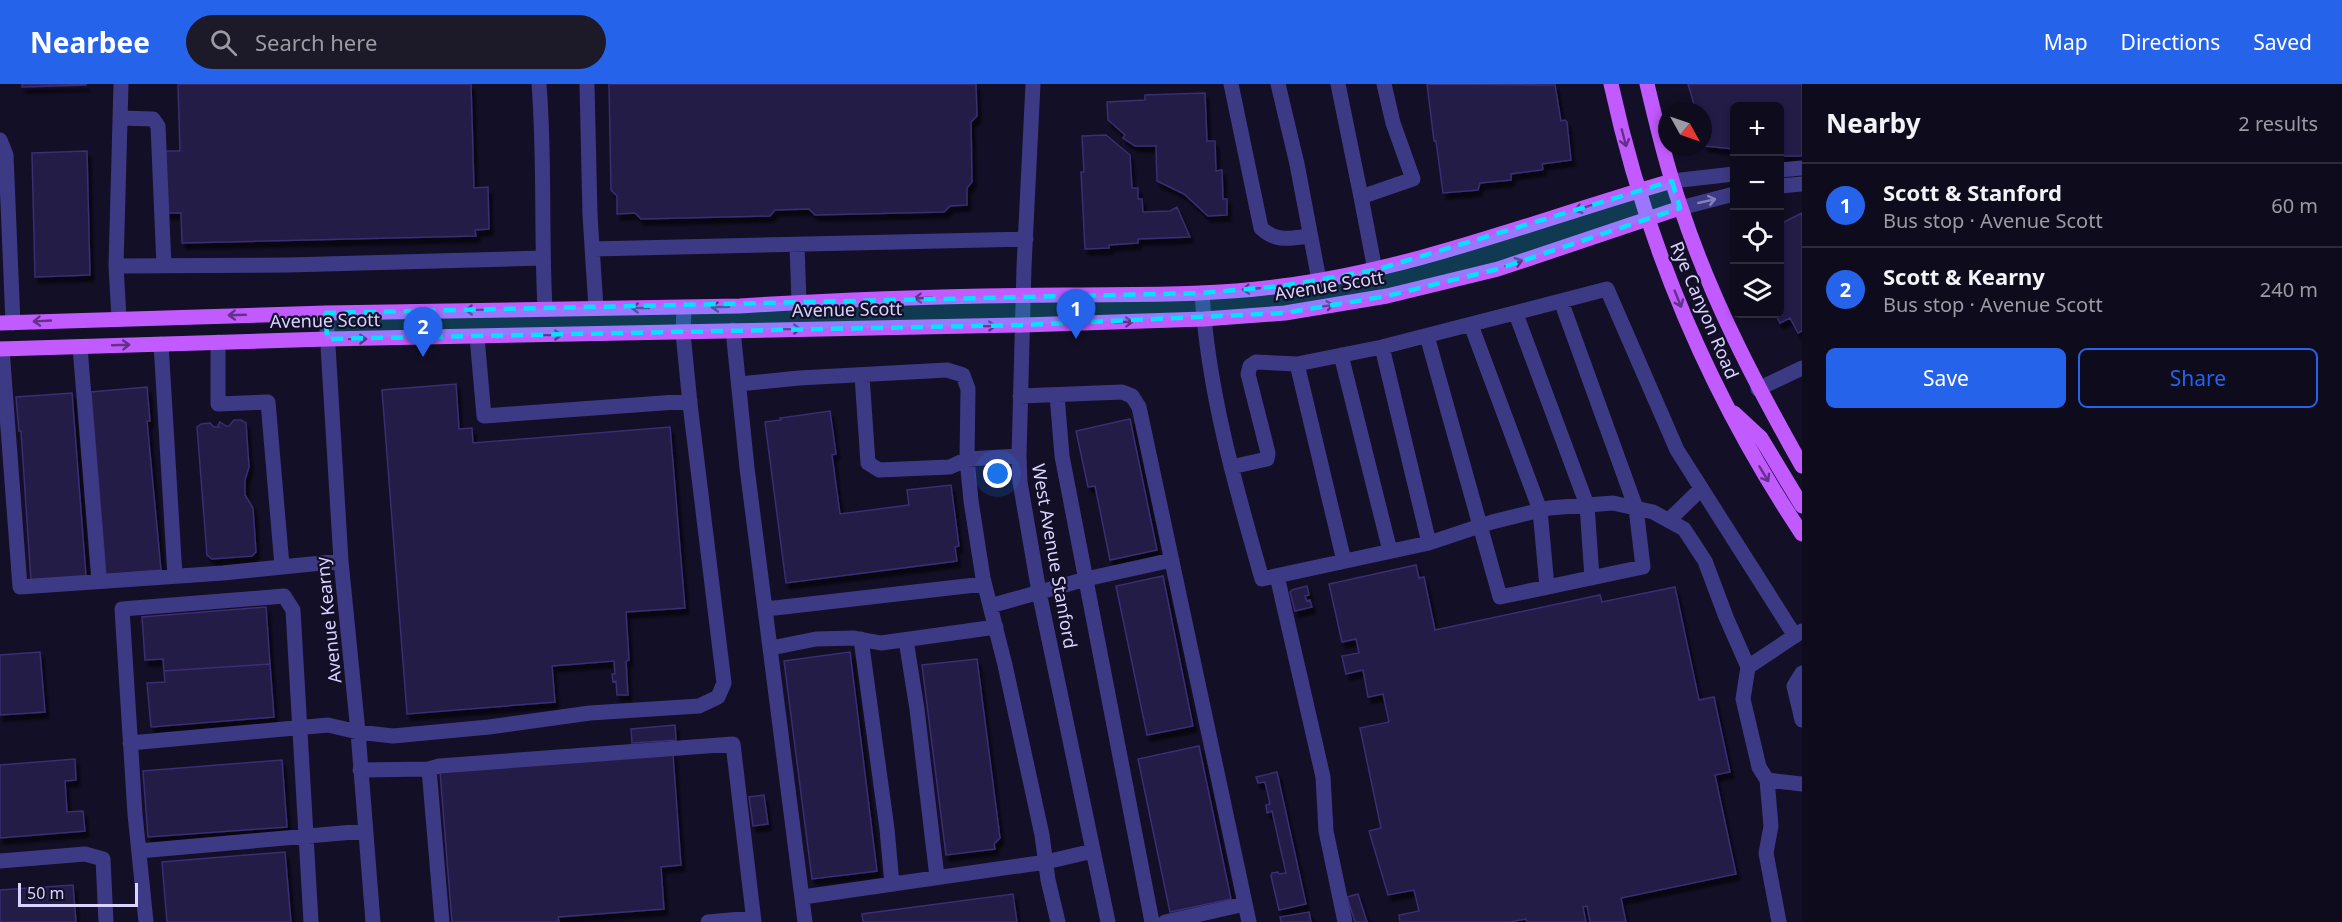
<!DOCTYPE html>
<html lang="en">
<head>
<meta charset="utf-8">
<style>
	body { margin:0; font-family:"Noto Sans",sans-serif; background:#1c1929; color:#f1f3f6 }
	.controls { position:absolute; right:18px; top:18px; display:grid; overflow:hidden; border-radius:9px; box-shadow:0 3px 9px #0003 }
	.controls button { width:54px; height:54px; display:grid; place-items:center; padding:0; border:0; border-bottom:2px solid #2e2b3b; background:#0e0b1c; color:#f1f3f6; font:30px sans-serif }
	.compass { position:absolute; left:1658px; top:18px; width:54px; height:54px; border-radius:50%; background:#0e0b1c; box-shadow:0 3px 9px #0003; rotate:130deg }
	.scale { position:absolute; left:18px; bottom:15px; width:120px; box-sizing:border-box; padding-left:6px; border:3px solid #d9d4ff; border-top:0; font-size:16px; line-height:21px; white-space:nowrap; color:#d9d4ff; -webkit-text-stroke:4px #130f26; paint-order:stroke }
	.you { position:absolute; left:998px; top:390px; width:21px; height:21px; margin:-15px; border:4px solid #fff; border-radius:50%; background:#1a73e8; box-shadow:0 0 0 9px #1a73e833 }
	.badge { display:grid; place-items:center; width:39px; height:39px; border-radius:50%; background:#2563eb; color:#fff; font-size:20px; font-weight:700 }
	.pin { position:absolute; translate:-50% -50px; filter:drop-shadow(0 2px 3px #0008) }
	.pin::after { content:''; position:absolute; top:32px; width:21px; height:18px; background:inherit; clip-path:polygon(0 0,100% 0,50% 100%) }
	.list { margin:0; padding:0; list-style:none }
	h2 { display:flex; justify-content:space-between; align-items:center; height:78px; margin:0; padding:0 24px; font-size:26px }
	h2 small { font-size:20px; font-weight:400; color:#9b9ba3 }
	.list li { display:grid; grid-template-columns:39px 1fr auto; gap:18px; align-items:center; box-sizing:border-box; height:84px; padding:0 24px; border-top:2px solid #2e2b3b }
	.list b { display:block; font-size:22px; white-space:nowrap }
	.list p { margin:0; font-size:20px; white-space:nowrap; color:#9b9ba3 }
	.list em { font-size:20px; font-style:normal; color:#9b9ba3 }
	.actions { display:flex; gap:12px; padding:18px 24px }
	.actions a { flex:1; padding:14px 0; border:2px solid #2563eb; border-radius:9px; text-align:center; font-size:21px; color:#2563eb }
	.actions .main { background:#2563eb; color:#fff }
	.icon { flex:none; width:33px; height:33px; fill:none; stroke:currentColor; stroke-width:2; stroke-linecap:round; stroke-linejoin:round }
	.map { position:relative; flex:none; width:1802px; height:838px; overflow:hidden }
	header { display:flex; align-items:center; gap:36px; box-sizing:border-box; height:84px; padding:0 30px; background:#2563eb; color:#fff }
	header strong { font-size:28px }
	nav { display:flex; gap:33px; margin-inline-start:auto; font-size:21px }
	.search { width:420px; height:54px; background:#1c1929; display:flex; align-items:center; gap:15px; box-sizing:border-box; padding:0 21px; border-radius:33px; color:#9b9ba3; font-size:22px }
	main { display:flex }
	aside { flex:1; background:#0e0b1c }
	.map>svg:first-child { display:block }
	.building { fill:#241b47; stroke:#3b2d73; stroke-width:1.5; filter:url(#shadow) }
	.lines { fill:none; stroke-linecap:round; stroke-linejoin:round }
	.minor { stroke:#3d3a85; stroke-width:15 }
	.major { stroke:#c25bff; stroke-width:15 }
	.oneway { stroke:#623188 }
	.oneway2 { stroke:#837fbc }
	.marked { fill:#00e5ff; fill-opacity:0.2; stroke:#00e5ff; stroke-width:4.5; stroke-dasharray:12 8; stroke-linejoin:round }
	.labels { text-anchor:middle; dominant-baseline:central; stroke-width:4.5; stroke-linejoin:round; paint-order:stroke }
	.street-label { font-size:18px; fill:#d9d4ff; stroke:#130f26 }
</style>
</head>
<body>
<header>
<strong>Nearbee</strong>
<div class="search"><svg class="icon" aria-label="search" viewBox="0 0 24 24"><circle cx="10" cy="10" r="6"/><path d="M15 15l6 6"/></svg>Search here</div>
<nav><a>Map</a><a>Directions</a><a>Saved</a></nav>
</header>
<main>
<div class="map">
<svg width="1802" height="838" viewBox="0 0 1802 838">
	<defs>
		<filter id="shadow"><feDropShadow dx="3.5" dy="6" stdDeviation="1.5" flood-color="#0009"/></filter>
	</defs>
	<rect width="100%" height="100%" fill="#130f26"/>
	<path class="building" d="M22,0H86V1L22,3Z
		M178,0H471L474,104L488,103L489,145L475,146L476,152L182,159L181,129H167L165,67H180Z
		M609,0H976L977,32L971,38L972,98L967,104V121L950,122L944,128L815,131L809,125L775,126L770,132L641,135L635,129L617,130V112L611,106Z
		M1427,0L1555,1L1561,37L1565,36L1567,38L1571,76L1542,80L1543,85L1541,86L1511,90V96L1480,99L1478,106L1443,109L1436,57H1434Z
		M1688,0H1802V72H1780V22H1734V65L1705,62L1703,27H1696Z
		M1205,9L1207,57H1215L1216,87L1222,86L1223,115H1227V131L1208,132L1184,110L1157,97L1156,62H1135L1123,54L1125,51L1108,36L1107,18L1145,16V11Z
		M1106,51L1130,71L1132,104H1138V115H1142L1143,128L1170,127L1177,123L1190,153L1138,155V159L1109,161V164L1085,165L1081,88H1084L1082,52Z
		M87,67L90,191L35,193L32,69Z
		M1802,129V247L1798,249L1790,234L1780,239L1775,230H1780V140Z
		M456,300L459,345L472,344L473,359L670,343L685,524L626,528L629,576L626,577L628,611H617L616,597L613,598L612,590H615L614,577L552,582L555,618L407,630L382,306Z
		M147,303L150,337H147L161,486L106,491L91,308Z
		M72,309L86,492L31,497L21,347H19L16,313Z
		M830,327L836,370L832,371L840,430L909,421L907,406L951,401L959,462L955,463L957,477L786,499L765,338L781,336L780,334Z
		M1130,335L1157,466L1110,476L1095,402L1088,403L1076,347Z
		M234,336H241L246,339L249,383L245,396V411L253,424L256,468L252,472L212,475L207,471L197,343L201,340L210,339L214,343H219L218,341L220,338L226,342H229Z
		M1416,481L1419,494L1424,493L1435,546L1600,511L1602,518L1675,503L1699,616L1714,613L1730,688L1715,691L1736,790L1621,814L1626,838H1590L1587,822L1583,823L1586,838H1527L1526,835L1510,838H1400L1399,831L1419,827L1414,806L1388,811L1369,747L1381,744L1360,644L1389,638L1383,610L1368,613L1363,586L1346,590L1342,572L1359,569L1356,555L1342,558L1329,500Z
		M1163,492L1193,642L1147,651L1116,502Z
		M1307,502L1309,511L1305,512L1307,517L1310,516L1312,523L1295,527L1290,508L1292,506Z
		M266,523L270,580L164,587L163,575L145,576L142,533Z
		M40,568L45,628L0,631V571Z
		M850,568L877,787L812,795L784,577Z
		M977,575L1000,754L994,760L995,765L946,771L922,581Z
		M270,580L274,633L151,643L147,599L165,598L164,587Z
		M675,641L676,656L632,659L631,645Z
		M1199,662L1231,815L1170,828L1138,675Z
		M673,670L681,781L661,783L664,825L558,833L559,838H452L440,688Z
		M75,675L76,696L65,697L67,728L83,727L85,747L0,754V681Z
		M282,676L287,743L148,753L143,687Z
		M1277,688L1306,820L1279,826L1271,792L1272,789L1278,788L1279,790L1286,789L1272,727L1267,729L1266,721L1270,720L1265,698L1258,699L1256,693Z
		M764,711L768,740L753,742L749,713Z
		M285,768L291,838H167L162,778Z
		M73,801L76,838H0V806Z
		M1013,810L1017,838H863L862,830Z
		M1358,810L1367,838H1355L1347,813Z
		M1309,828L1311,838H1281L1280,833Z"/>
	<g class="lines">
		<path class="minor" d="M539,0C545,75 541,150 545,225
			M587,0L590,131L596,224
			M1033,0L1024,183L1019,372L1020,398L1039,508L1108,838
			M1231,0L1261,144C1277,159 1291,154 1310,152
			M1278,0L1297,80L1319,196
			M1338,0L1361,113L1413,95L1393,39L1384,0
			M120,34L153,35L158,42L164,182
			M0,56L6,71L13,239
			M1780,86L1802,84
			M1672,97L1734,90
			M1780,102L1802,100
			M1361,113L1375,186
			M1680,124L1734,110
			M797,161L799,218
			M592,165L1026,155
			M116,182L288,181L542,174
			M1202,209C1208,307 1235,401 1262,495L1429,459L1492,438L1549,424L1613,419L1653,428L1684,445L1705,477L1726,533L1748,583L1743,615L1759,683L1767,696L1771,742L1766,769L1779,838
			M326,229L341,477L358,648L373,838
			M1516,230L1587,421L1592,494
			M119,234L116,182L121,0
			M1471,241L1540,426L1547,503
			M733,246L747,384L805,838
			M1427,252L1500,513L1643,483L1636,424L1561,217
			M477,253L484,332L690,317
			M218,258V320L268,318L282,482
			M161,260L175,492
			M80,263L99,497
			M1382,263L1429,459
			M2,265L20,503L223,489L341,477
			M1341,271L1390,467
			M1297,280L1344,477
			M862,292L868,379L879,386L950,383L967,375L1019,372
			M739,300L799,294L947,286L963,291L968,305L967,375L971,417L983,494L1005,581L1042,751L1048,796L1058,838
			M1758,305L1802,284
			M1057,311L1062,372L1152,838
			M1020,312L1122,308L1132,312L1139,323L1249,838
			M1231,383L1267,375L1268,369L1248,290L1250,282L1256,278L1297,280L1382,263L1607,205L1677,366L1795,552
			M1669,436L1701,405
			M1277,492L1323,693L1326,747L1345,838
			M990,522L1086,495L1172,476
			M766,525L984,500
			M861,555L887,745L892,800
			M906,556L917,625L937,793
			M771,564L816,555L854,554L881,559L996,543
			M1748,583L1802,547
			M1802,589L1794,602L1802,636
			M130,659L328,641L358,648L393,652L489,643L590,629L699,622L718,613L724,599L690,320L683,249L684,224
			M429,685L439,682L733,660L754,838
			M360,686L429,685L442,838
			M1767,696L1802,700
			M139,767L365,747
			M0,777L85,770L103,775L106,838
			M803,813L1046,778L1093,767
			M146,838L135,730L122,525L284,512L293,526L311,838
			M708,838L753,834
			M1165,838L1245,820"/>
		<path class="major" d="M1611,0C1646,161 1711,313 1802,450
			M1647,0C1657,42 1667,84 1681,124C1711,215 1755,299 1802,382
			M0,239L326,229L740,222C848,215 956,212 1063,211C1136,210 1210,212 1282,202C1416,185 1542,134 1672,97
			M0,265L327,255L1023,241L1204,235L1285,229L1387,212L1498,185L1680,124
			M1734,329L1761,354L1802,422"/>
	</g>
	<defs><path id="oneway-shaft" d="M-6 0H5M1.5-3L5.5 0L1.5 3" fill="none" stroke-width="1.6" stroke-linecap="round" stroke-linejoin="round" transform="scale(1.5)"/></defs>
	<g class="oneway">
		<use href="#oneway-shaft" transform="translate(1624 54) rotate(75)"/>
		<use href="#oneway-shaft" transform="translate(1583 124) rotate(162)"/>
		<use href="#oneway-shaft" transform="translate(1514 179) rotate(-18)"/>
		<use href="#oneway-shaft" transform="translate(1251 205) rotate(175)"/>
		<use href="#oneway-shaft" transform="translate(923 214) rotate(178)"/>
		<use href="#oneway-shaft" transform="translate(1678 215) rotate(68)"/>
		<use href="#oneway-shaft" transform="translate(1325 222) rotate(-9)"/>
		<use href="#oneway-shaft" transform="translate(720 223) rotate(178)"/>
		<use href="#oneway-shaft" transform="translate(640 224) rotate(-180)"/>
		<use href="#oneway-shaft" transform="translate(474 226) rotate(179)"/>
		<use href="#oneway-shaft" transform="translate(237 231) rotate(178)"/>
		<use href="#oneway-shaft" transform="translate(42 237) rotate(177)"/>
		<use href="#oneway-shaft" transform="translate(1124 238) rotate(-2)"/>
		<use href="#oneway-shaft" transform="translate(987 242) rotate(-1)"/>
		<use href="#oneway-shaft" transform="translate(792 245) rotate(-1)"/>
		<use href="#oneway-shaft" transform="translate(553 251) rotate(-1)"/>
		<use href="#oneway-shaft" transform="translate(358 255) rotate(-1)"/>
		<use href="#oneway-shaft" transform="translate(121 261) rotate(-2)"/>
		<use href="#oneway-shaft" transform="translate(1764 390) rotate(59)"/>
	</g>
	<use class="oneway2" href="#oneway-shaft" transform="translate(1707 117) rotate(-13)"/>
	<path class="marked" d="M1672,97L1680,124L1498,185L1387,212L1285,229L1023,241L327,255L326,229L1202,209L1282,202L1375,186Z"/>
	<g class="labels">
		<g class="street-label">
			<text transform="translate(1329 201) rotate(-9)">Avenue Scott</text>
			<text transform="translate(847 225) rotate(-1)">Avenue Scott</text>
			<text transform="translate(1705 226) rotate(67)">Rye Canyon Road</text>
			<text transform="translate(325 236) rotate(-1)">Avenue Scott</text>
			<text transform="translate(1055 472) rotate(80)">West Avenue Stanford</text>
			<text transform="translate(328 536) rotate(-96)">Avenue Kearny</text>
		</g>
	</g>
</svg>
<div class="controls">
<button>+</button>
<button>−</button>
<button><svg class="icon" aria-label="locate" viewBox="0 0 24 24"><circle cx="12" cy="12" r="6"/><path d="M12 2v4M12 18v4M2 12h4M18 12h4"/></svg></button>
<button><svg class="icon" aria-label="layers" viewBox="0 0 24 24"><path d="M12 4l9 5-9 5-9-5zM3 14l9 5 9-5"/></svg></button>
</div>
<svg class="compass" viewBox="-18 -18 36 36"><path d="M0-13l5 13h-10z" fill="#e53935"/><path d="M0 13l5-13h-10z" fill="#9b9ba3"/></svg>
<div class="scale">50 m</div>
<div class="you"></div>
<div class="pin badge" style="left:1076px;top:255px">1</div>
<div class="pin badge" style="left:423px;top:273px">2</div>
</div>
<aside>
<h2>Nearby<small>2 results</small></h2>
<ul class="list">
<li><span class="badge">1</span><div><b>Scott &amp; Stanford</b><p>Bus stop · Avenue Scott</p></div><em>60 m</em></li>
<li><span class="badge">2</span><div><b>Scott &amp; Kearny</b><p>Bus stop · Avenue Scott</p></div><em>240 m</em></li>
</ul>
<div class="actions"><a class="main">Save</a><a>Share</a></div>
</aside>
</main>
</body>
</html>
